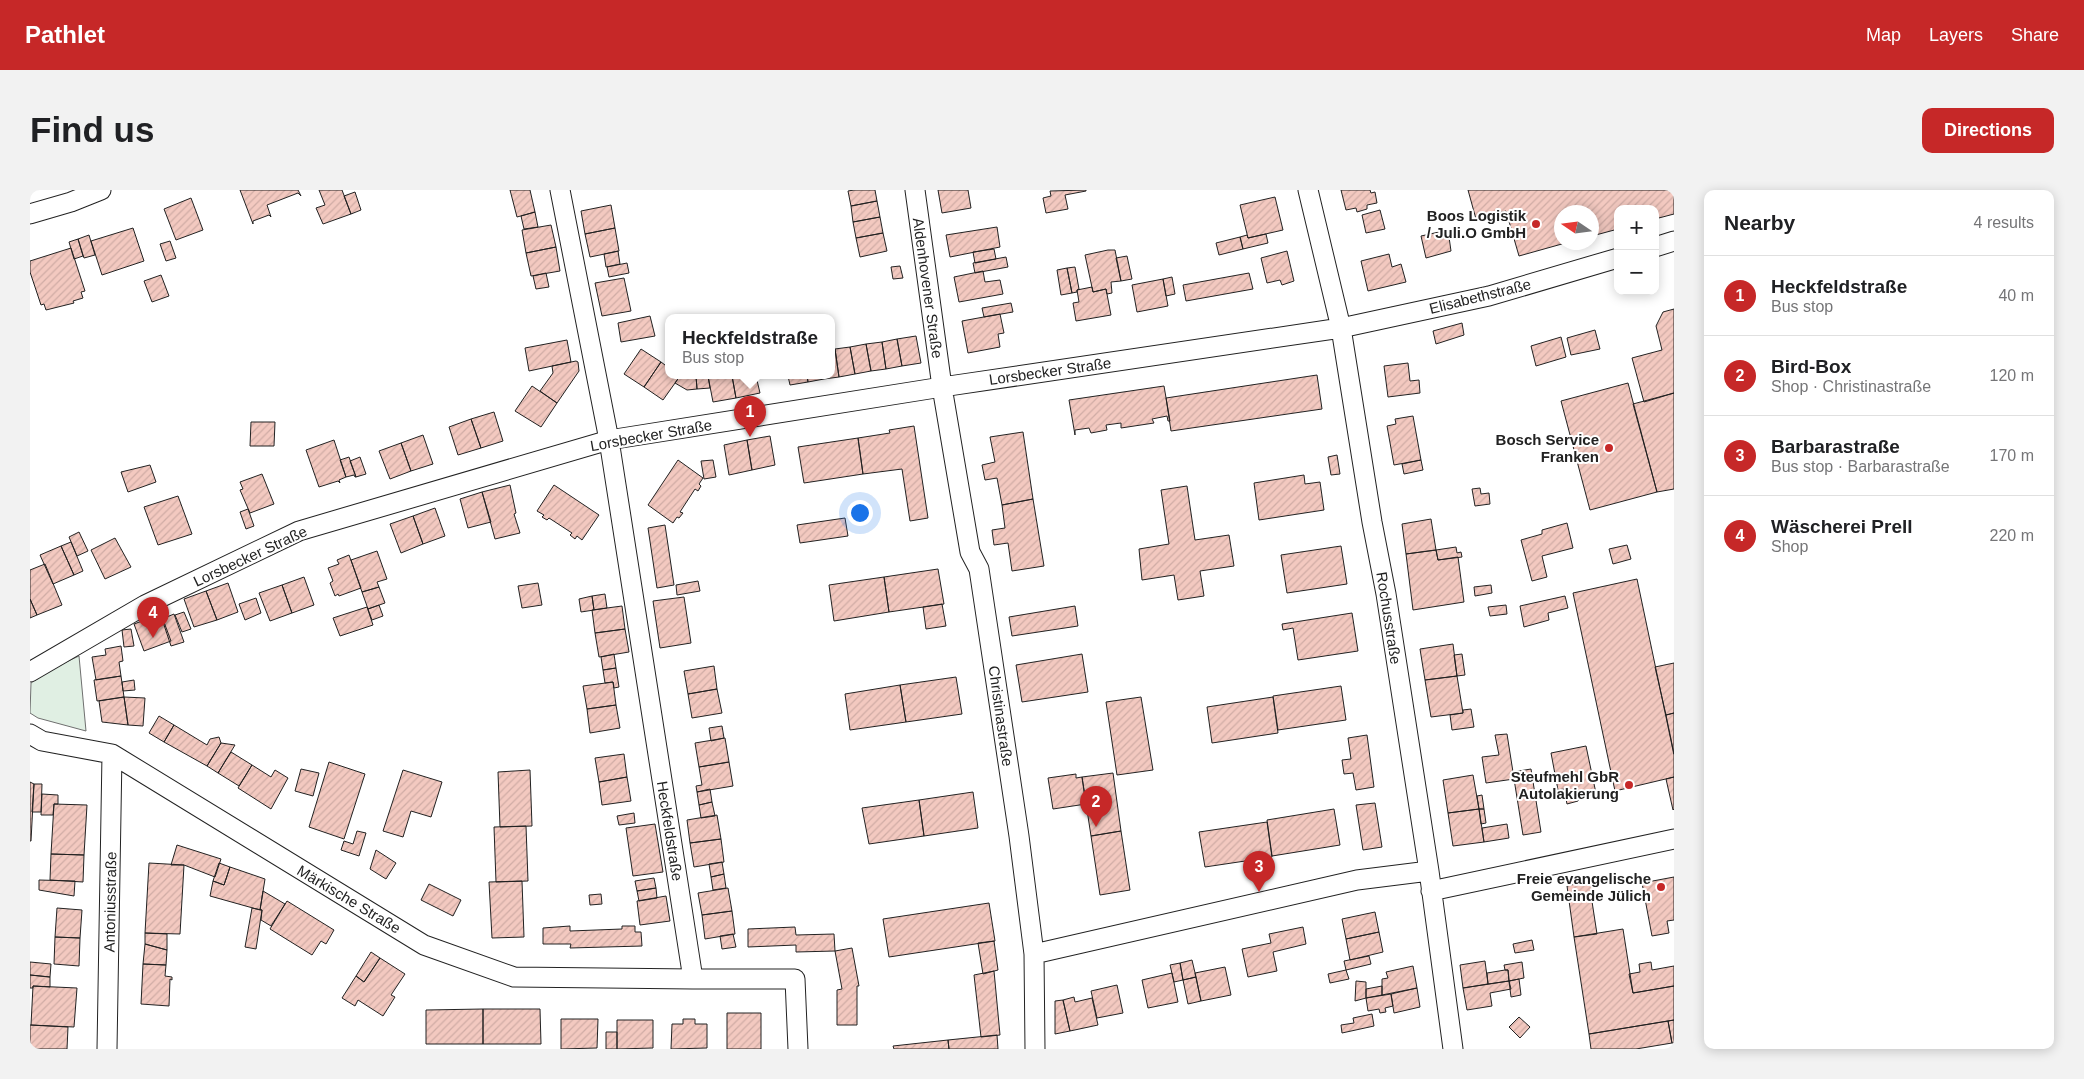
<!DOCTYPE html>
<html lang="en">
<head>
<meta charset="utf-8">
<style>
	body { margin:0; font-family:Arial,sans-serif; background:#f2f2f2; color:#202124 }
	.controls { position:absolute; right:15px; top:15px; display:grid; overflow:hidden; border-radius:10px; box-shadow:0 2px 12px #0003 }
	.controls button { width:45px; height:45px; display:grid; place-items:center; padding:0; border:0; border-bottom:1px solid #e0e0e0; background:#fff; color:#202124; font:25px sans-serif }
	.compass { position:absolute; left:1524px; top:15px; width:45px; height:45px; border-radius:50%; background:#fff; box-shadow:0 2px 12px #0003; rotate:283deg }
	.you { position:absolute; left:829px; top:322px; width:18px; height:18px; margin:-12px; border:4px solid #fff; border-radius:50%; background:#1a73e8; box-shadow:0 0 0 8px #1a73e833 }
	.badge { display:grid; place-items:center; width:32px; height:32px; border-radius:50%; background:#c62828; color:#fff; font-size:16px; font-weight:700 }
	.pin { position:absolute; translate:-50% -41px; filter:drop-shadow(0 1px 2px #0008) }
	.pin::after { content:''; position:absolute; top:26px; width:18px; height:15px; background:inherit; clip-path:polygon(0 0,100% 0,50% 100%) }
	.popup { position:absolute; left:635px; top:124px; width:170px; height:65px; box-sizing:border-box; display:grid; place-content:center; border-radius:10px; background:#fff; filter:drop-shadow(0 1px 4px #0005); font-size:16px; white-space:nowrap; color:#757577 }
	.popup b { font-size:19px; color:#202124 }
	.popup::after { content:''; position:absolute; left:50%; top:100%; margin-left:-10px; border:10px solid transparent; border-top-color:#fff }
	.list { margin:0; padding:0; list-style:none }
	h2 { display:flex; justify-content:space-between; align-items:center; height:65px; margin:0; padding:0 20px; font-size:21px }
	h2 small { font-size:16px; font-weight:400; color:#757577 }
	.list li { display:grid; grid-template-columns:32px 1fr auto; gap:15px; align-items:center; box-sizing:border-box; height:80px; padding:0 20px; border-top:1px solid #e0e0e0 }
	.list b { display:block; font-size:19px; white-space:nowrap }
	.list p { margin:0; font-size:16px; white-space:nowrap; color:#757577 }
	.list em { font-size:16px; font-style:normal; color:#757577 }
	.map { position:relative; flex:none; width:1644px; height:859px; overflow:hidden; border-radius:10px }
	header { display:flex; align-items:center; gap:30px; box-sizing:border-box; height:70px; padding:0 25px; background:#c62828; color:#fff }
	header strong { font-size:24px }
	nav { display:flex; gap:28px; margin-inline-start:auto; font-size:18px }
	.intro { display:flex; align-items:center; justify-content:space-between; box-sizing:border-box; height:120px; padding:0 30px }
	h1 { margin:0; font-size:35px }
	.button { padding:12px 22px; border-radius:10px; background:#c62828; color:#fff; font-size:18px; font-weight:700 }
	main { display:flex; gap:30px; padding:0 30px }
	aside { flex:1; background:#fff; border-radius:10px; box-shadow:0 2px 12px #0003 }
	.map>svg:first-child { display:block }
	.grass { fill:#e0efe3; stroke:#6f6f6f }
	.building { fill:url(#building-hatch); stroke:#222 }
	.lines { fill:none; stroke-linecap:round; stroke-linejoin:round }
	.minor-casing { stroke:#222; stroke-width:21 }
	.minor { stroke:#fff; stroke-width:19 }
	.poi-dot { fill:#c62828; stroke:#fff; stroke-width:2 }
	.labels { text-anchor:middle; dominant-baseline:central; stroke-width:4; stroke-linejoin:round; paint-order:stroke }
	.poi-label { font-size:15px; font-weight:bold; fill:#222; stroke:#fff; text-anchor:end }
	.street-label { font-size:15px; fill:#222; stroke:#fff }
</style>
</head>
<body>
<header>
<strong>Pathlet</strong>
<nav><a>Map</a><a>Layers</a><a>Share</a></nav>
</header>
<div class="intro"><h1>Find us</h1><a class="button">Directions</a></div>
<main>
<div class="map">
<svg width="1644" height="859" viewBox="0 0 1644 859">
	<defs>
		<pattern id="building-hatch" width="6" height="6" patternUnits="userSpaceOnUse" patternTransform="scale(1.25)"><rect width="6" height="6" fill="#f3c9c0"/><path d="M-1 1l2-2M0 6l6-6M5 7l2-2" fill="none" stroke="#d0aca5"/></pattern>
	</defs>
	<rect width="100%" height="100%" fill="#fff"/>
	<path class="grass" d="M49,466L56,541L8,528L0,523L1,493L25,477Z"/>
	<path class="building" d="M210,0H268L271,6L268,3L237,15L241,27L239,25L223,31V34Z
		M289,0H312L321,24L293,34L286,18L295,15Z
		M480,0H500L505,22L487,27Z
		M824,0H845L847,11L821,16L818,1Z
		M908,0H938L941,18L912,23Z
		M1311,0H1340L1341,3L1345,2L1347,13L1337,15V19L1327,22L1326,18L1316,20Z
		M1438,0H1644V24L1625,29V19H1588V39L1562,46V22H1532V52H1539L1489,66L1476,21L1446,29Z
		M1020,1L1056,0V1L1035,5L1038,19L1016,23L1013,8L1021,6Z
		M325,2L331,20L321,24L314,6Z
		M1245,7L1253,40L1218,48L1210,15Z
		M161,8L173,40L146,50L134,19Z
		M847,11L850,27L823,32L821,16Z
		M581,15L585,38L555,44L551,21Z
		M1350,20L1355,39L1336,43L1332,25Z
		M505,22L508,37L494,39L491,26Z
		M850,27L853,43L826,48L823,32Z
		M521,35L526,57L496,63L492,40Z
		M967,37L970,57L920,67L916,45Z
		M103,38L114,71L72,85L61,51Z
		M585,38L589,61L560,67L555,44Z
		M1418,40L1421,61L1396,68L1391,46Z
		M853,43L857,61L830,67L826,48Z
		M1236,44L1238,53L1213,59L1210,47L1217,45L1218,48Z
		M59,45L65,65L54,68L48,49Z
		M1210,47L1213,59L1189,65L1186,53Z
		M48,49L53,66L44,69L39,52Z
		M140,51L146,68L136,71L130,54Z
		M526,57L530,81L501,86L496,63Z
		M41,58L55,101L51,102L53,108L43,111L44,113L16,120L14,114L11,115L0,82V71Z
		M964,59L966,69L945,73L943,62Z
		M1078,60H1085L1091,91L1081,92L1082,103L1077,104L1076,99L1063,102L1055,65Z
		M588,61L590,74L576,77L574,64Z
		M1257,61L1264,91L1252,95L1250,90L1237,93L1231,68Z
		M1359,64L1362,77L1371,74L1376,92L1338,101L1331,71Z
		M1097,66L1102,89L1091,91L1086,68Z
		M976,67L978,77L945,83L943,73Z
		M597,73L599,83L579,87L577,77Z
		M870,76L873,88L863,89L861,77Z
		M1045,77L1049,99L1047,100V102L1042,103L1037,78Z
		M1037,78L1042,103L1031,105L1027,80Z
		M953,81L955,92L970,90L973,104L929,112L924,87Z
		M516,83L519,97L506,99L503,86Z
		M1219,83L1223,99L1156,111L1153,95Z
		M131,85L139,106L122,112L114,91Z
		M1142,87L1145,104L1136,106L1133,89Z
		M594,88L601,121L572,126L565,93Z
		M1133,89L1138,116L1107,122L1102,95Z
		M1062,97L1063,102L1076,99L1081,125L1046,131L1043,113L1049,112L1047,100Z
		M981,113L983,122L954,127L952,118Z
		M1644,119V203L1614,212L1602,168L1632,160L1626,136L1633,122Z
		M970,124L974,143L968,144L970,157L938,163L932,131Z
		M620,126L625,146L591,152L588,133Z
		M1432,133L1434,145L1406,154L1403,141Z
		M1565,140L1570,159L1541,165L1537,148Z
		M886,146L891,173L872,176L867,149Z
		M1531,147L1536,167L1506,176L1501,156Z
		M867,149L872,176L856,179L852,152Z
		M537,150L541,172L499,181L495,158Z
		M852,152L856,179L841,181L836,154Z
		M836,154L841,181L825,184L820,157Z
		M820,157L825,184L809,187L805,159Z
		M611,159L631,172L614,197L594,184Z
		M805,159L809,187L794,189L793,186H801V160Z
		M546,171L548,172L549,181L527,213L510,201L523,183L522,176Z
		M631,172L639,178V186H650L633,210L614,197Z
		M1378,173L1380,191L1389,190L1390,203L1358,207L1354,176Z
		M1287,185L1292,219L1141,241L1136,208Z
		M650,186H666L667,199L657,200L645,193Z
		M666,186H678L680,198L667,199Z
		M678,186H702L706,208L683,212Z
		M702,186H726L730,203L706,208Z
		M758,186H777L778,192L760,195Z
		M777,186H793L794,189L778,192Z
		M1598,193L1627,302L1560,320L1531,211Z
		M502,196L527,213L511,237L485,221Z
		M1134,196L1140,231H1138L1137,226L1122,229L1124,233L1091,238V233L1076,235L1077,240L1061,243L1059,238L1045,240V245L1039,210Z
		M1644,203V299L1627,302L1603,214Z
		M464,222L473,251L451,258L441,229Z
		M1383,226L1391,270L1364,275L1357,236L1366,234L1365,229Z
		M441,229L451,258L428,265L419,237Z
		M221,232H245L244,256H220Z
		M884,236L898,328L880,331L872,279L833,284L828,248L860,243L859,240Z
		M993,242L1003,309L972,315L967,288L955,290L952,275L965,272L960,247Z
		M393,245L403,274L381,281L371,253Z
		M740,246L745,275L722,280L717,250Z
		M828,248L833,284L774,293L768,257Z
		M304,250L316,287L309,290L310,293L308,291L289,297L276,260Z
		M717,250L722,280L699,285L694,255Z
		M371,253L381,281L360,289L349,261Z
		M1307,265L1310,284L1301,285L1298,267Z
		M319,267L326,287H325L324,285L316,287L310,270Z
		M330,267L336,284L326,287L320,271Z
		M648,270L673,288L669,294L671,296L668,301L665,299L650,322L653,323L649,328L647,327L643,333L618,315Z
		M683,270L686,287L674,289L671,271Z
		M1391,270L1393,280L1374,284L1372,274Z
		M120,275L126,292L98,302L91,282Z
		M232,284L244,314L220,323L210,300L213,299L210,292Z
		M1274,285L1275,294L1290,292L1294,320L1229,330L1224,293Z
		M480,295L486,323L484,324L490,343L465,349L452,302Z
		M524,295L569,325L552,350L547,346L545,349L540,345L542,343L519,328L517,330L512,327L514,325L507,321Z
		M1157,296L1165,350L1199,345L1204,376L1170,381L1174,406L1148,410L1144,385L1112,390L1109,359L1139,354L1131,300Z
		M1450,298L1451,304L1459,303L1460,314L1445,316L1442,299Z
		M452,302L461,332L438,338L430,309Z
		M148,306L162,344L128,355L114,317Z
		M1003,309L1014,376L982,381L978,353L964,355L962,340L975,338L972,315Z
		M405,318L415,346L393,354L383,326Z
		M218,319L224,336L216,339L210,322Z
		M383,326L393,354L371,363L360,334Z
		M815,328L818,346L770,353L767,335Z
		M1401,329L1406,360L1376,364L1372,334Z
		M1537,333L1543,358L1512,366L1517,387L1502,391L1491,350L1512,344V340Z
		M635,335L644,395L627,398L618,338Z
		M49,342L58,361L47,366L39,347Z
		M85,348L101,377L75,389L61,360Z
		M41,352L53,381L44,385L31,356Z
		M1597,355L1601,369L1583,374L1579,359Z
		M31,356L44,385L23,394L10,365Z
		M1311,356L1317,394L1257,403L1251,365Z
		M1426,357L1427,363L1431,362L1432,367L1408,370L1406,360Z
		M1406,360L1408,370L1428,367L1434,412L1383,420L1376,364Z
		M347,361L357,389L347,392L349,397L332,402L321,370Z
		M319,365L331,398L309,406L308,404L305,406L300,393L303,391L298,378L309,374L307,370Z
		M15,374L32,415L7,425L0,409V380Z
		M908,379L914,414L859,422L854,387Z
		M274,387L284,415L262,423L252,395Z
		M854,387L859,422L804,431L799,395Z
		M1607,389L1644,565V587L1585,601L1543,403Z
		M668,391L670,401L647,405L646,395Z
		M198,393L208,422L187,430L176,401Z
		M508,393L512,415L492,418L488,396Z
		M252,395L262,423L240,431L229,403Z
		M1461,395L1462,403L1445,406L1444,397Z
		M349,397L355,413L338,419L332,402Z
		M176,401L187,430L164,437L154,409Z
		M575,404L577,418L564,420L562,406Z
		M562,406L564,420L551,422L549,409Z
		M1535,406L1538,418L1518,423L1519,430L1494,437L1490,416Z
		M654,407L661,453L630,458L623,411Z
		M226,408L231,423L215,430L209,414Z
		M0,409L7,425L0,428Z
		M912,414L916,436L896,439L893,417Z
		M349,415L353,426L342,430L338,419Z
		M1476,415L1477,424L1460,426L1458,417Z
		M592,416L595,439L565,443L562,420Z
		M1045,416L1048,436L982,446L979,427Z
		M337,417L343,435L310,446L303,428Z
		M154,422L161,439L152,442L145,425Z
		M1322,423L1328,461L1268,470L1263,438L1253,440L1252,434Z
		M131,424L141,451L114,461L104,434Z
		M144,424L154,452L141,456L132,429Z
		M101,439L104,456L94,457L92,440Z
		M595,439L599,462L569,467L565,443Z
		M1423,454L1427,486L1395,490L1390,459Z
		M91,456L93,471L89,472L91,486L66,490L62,467L76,465L75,459Z
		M584,464L586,478L573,480L571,467Z
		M1052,464L1058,502L992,512L986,475Z
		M1432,464L1435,485L1427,486L1424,465Z
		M1644,473V523L1636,525L1625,477Z
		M684,476L687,499L658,504L654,481Z
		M586,478L589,497L584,498L583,492L575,493L573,480Z
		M91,486L94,507L67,511L64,490Z
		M1427,486L1433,523L1401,527L1395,490Z
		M926,487L932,524L876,532L870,495Z
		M104,490L105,500L93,501L92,492Z
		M583,492L586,515L557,519L553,496Z
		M870,495L876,532L820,540L815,504Z
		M1311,496L1316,530L1248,540L1243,506Z
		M687,499L692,523L662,528L658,504Z
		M94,507L115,508L113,536L98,535Z
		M94,507L98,535L72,532L69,511Z
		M1111,507L1123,580L1087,585L1076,512Z
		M1243,507L1248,543L1182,553L1177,517Z
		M586,515L590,538L560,543L557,519Z
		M1441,519L1444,537L1422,540L1420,525L1433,523V520Z
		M1644,523V564L1636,525Z
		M129,526L144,535L134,552L119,543Z
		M144,535L177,555L180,549L189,547L191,553L177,576L134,552Z
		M692,536L694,548L681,551L679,538Z
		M1477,544L1483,582L1501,579L1511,642L1493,645L1484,589L1456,593L1452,567L1469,565L1465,545Z
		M1337,545L1344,597L1326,600L1323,583L1314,584L1312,570L1321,569L1318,548Z
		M695,548L699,572L669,577L665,553Z
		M191,553L205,555L188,583L177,576Z
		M1556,556L1567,608L1566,609L1565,604L1548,608V611L1537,614L1534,599L1528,600L1521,563Z
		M201,562L222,575L209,596L188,583Z
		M594,564L597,587L569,592L565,568Z
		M299,572L335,584L314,649L279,637Z
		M699,572L703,596L667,602L666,596L672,595L669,577Z
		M222,575L241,587L245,580L258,588L241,619L208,598Z
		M271,579L289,583L283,606L265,601Z
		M373,580L412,592L401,627L381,621L373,647L353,641Z
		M500,580L502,636L470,637L468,582Z
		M1083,583L1091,641L1061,646L1052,587Z
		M1046,584V588L1052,587L1056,614L1023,619L1018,588Z
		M1443,585L1449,619L1418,623L1413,590Z
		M597,587L601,611L572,615L569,592Z
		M1644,587V619L1643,620L1636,589Z
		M0,592L4,594L1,651H0Z
		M4,594H12L11,622H2Z
		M680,599L682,612L669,615L667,602Z
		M943,602L948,638L894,646L889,610Z
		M12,604L28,605V614H24L23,625H11Z
		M1452,605L1454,619H1449L1447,606Z
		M889,610L894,646L839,654L832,618Z
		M682,612L685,626L671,628L669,615Z
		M1345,613L1352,657L1333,660L1326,615Z
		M24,614L57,615L54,665L21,664Z
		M1304,619L1310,655L1242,666L1237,630Z
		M1449,619H1454L1456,633L1451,634Z
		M1449,619L1454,652L1423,656L1418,623Z
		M604,623L605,633L589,635L587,626Z
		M687,625L691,649L660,653L657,630Z
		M1237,632L1242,667L1175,677L1169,642Z
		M625,634L633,682L603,686L596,638Z
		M1477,634L1479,648L1454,652L1452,638Z
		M496,636L498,691L466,692L464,637Z
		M327,641L336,643L329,666L311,660L314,651L323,654Z
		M1091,641L1100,700L1070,705L1061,646Z
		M691,649L694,672L664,677L660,653Z
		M147,655L191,669L185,687L154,675H141Z
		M346,660L366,673L356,689L340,679Z
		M21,664L54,665L53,692L20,690Z
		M692,672L694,684L681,687L679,674Z
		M119,673L154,675L150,744L115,743Z
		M189,673L200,677L194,695L183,691Z
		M200,677L235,689L230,720L180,706L183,691L194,695Z
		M694,684L696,698L683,700L681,687Z
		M1644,687V730L1637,731L1639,743L1622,746L1612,693Z
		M624,688L626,698L607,701L605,691Z
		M9,690L45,691L44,706L9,700Z
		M1562,690L1564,705H1561L1567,744L1544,747L1537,696Z
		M492,691L494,747L462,748L459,692Z
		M399,694L431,710L423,726L391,710Z
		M626,698L627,708L609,711L607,701Z
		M698,698L702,721L672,725L668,703Z
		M233,701L255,714L241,736L231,730L232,720H230Z
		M571,704L572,714L560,715L559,705Z
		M636,706L640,731L610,735L607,711Z
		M257,711L304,740L296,754L291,751L282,765L240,739Z
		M959,713L965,751L859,767L853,729Z
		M27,718L52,720L50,748L25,747Z
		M222,718L232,720L226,759L215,757Z
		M702,721L705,744L675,749L672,725Z
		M1345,722L1349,742L1316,749L1312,729Z
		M540,736V741L592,739V736H605V742H611L612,756L540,758L541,754H513V738Z
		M765,737L766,745L804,744L805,761L766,762V755L718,757V739Z
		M1273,737L1276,754L1243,762L1247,781L1218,787L1212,759L1241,753L1239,744Z
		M1593,739L1603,803L1644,796V830L1559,844L1544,747Z
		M1349,742L1353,762L1320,770L1316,749Z
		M115,743L137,744V760L115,754Z
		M703,744L706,757L692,759L690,746Z
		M25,747L50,748L49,776L24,774Z
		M1502,750L1504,760L1485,763L1483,754Z
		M964,751L968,780L953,784L948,753Z
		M115,754L137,760L136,775L113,774Z
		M822,758L829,796H827V835H807V800L812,799L805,761Z
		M341,762L350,768L334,792L326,786Z
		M1339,766L1341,774L1316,780L1314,771Z
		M350,768L375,784L361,805L365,807L353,826L328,810L325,816L312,808L326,786L334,792Z
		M1162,770L1166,787L1153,790L1150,773Z
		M1455,771L1458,794L1433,798L1430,775Z
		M0,772L21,774L20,787L0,785Z
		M1492,772L1494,788L1479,791L1478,780H1475L1474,775Z
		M1621,772L1622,780L1644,776V796L1603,803L1599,784L1610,782L1609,774Z
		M1150,773L1153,790L1144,792L1140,775Z
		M113,774L136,775L135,786L142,787V790L140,789L139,816L111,814Z
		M1383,776L1387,798L1352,805V789L1358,788L1356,782Z
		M1195,777L1201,805L1171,811L1165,783Z
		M1316,780L1319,789L1300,793L1298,784Z
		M1475,780H1478L1479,791L1458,794L1457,783Z
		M964,781L970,845L951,847L944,785Z
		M1142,783L1148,812L1118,818L1112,790Z
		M0,785L20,787V797L3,796V798H0Z
		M1166,787L1171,811L1158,814L1153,790Z
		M1489,789L1491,805L1481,807L1479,791Z
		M1326,791L1336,792V808L1325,811Z
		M1479,791L1481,799L1460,803L1462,816L1437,820L1433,798Z
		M1087,795L1093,823L1067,828L1061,801Z
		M3,796L47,798L44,837L1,835Z
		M1352,796V805L1336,808V799Z
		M1387,798L1390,817L1364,823L1361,804Z
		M1361,804L1363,816L1355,818L1356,822L1350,823L1349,819L1338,821L1336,808Z
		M1044,807L1045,812L1062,808L1068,835L1040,841L1033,810Z
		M1033,810L1040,841L1025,844V811Z
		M453,819V854H396V820Z
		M453,819H510L511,854H453Z
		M697,823H731V859H697Z
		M1342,824L1344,836L1312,843L1311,835L1324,833L1323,828Z
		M1489,827L1500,837L1490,848L1479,837Z
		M531,829H568L567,858L531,859Z
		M653,829H665V834H677V858L641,859L642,834H653Z
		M587,830H623V858L587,859Z
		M1644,830V853H1642L1638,831Z
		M1638,831L1642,853L1606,859H1561L1559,844Z
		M0,835L38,837L37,859H0Z
		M576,842H587V859H576Z
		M967,845L968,859H919L918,850Z
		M918,850L919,859H864L863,856Z"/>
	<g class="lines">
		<g class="minor-casing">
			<path id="minor" d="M530,0L579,250L663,789H765L768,859
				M885,0L912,197L940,362L949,379L989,646L1004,764L1005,859
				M1278,0L1311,138L1342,332L1356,404L1399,681L1423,859
				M0,24L41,12L71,0
				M1625,57L1644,51
				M0,482L115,415L269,341L579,250L912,197L1311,138L1459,106L1588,68
				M0,544L12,551L82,564L394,755L484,787L663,789
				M1401,701L1644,649
				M1004,764L1327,690L1399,681
				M77,859L82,564"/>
		</g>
		<use href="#minor" class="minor"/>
	</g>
	<g class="poi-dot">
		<circle cx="1506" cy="34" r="5"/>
		<circle cx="1579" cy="258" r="5"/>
		<circle cx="1599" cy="595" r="5"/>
		<circle cx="1631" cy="697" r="5"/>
	</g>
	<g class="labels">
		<g class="poi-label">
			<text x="1496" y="25">Boos Logistik<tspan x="1496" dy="17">/ Juli.O GmbH</tspan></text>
			<text x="1569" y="249">Bosch Service<tspan x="1569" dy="17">Franken</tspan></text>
			<text x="1589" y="586">Steufmehl GbR<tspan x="1589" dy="17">Autolakierung</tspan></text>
			<text x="1621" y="688">Freie evangelische<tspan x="1621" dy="17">Gemeinde Jülich</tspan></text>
		</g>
		<g class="street-label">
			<text transform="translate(898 98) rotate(82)">Aldenhovener Straße</text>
			<text transform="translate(1450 106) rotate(-14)">Elisabethstraße</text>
			<text transform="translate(1020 181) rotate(-8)">Lorsbecker Straße</text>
			<text transform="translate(621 245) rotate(-10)">Lorsbecker Straße</text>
			<text transform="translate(220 366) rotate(-25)">Lorsbecker Straße</text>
			<text transform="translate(1359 428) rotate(81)">Rochusstraße</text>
			<text transform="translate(971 526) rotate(82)">Christinastraße</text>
			<text transform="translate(640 641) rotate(81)">Heckfeldstraße</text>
			<text transform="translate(319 709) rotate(31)">Märkische Straße</text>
			<text transform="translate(80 712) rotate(-89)">Antoniusstraße</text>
		</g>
	</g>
</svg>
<div class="controls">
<button>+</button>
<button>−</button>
</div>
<svg class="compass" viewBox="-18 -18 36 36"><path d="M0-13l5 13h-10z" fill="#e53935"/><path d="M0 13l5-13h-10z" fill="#757577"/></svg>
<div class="you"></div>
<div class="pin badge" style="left:720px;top:247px">1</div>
<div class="popup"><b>Heckfeldstraße</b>Bus stop</div>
<div class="pin badge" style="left:1066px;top:637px">2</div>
<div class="pin badge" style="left:1229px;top:702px">3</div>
<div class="pin badge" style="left:123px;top:448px">4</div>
</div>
<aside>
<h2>Nearby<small>4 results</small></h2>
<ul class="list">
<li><span class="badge">1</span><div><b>Heckfeldstraße</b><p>Bus stop</p></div><em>40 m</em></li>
<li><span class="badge">2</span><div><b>Bird-Box</b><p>Shop · Christinastraße</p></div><em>120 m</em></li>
<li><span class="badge">3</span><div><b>Barbarastraße</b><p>Bus stop · Barbarastraße</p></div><em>170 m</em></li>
<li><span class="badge">4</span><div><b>Wäscherei Prell</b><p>Shop</p></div><em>220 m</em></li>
</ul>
</aside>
</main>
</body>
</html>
